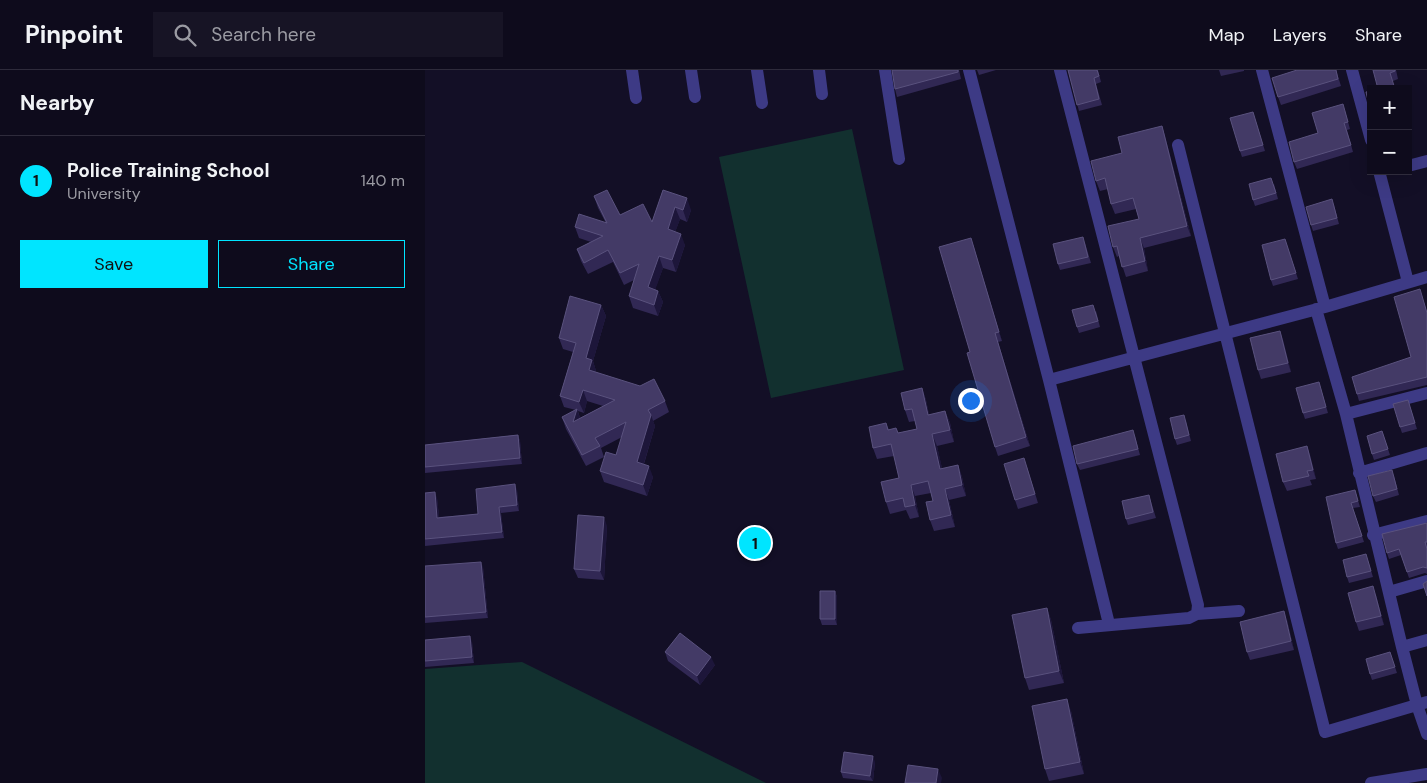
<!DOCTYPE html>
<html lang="en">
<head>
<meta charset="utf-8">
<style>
	body { margin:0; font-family:"DM Sans",sans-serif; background:#171425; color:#f1f3f6 }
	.controls { position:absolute; right:15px; top:15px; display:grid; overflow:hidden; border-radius:0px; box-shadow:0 5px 20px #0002 }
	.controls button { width:45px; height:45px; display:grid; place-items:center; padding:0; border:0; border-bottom:1px solid #2e2b3b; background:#0e0b1c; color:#f1f3f6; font:25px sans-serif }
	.you { position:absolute; left:545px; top:330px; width:18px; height:18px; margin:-12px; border:4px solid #fff; border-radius:50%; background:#1a73e8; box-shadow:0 0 0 8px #1a73e833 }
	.badge { display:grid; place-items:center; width:32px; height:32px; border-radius:50%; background:#00e5ff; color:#111; font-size:16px; font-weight:700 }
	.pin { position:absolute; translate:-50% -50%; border:2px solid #fff; box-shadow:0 1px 5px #0006 }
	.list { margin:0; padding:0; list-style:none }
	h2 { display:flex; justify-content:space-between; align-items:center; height:65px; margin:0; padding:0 20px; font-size:21px }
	h2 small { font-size:16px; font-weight:400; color:#9b9ba3 }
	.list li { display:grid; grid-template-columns:32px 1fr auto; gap:15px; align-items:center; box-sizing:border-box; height:90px; padding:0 20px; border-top:1px solid #2e2b3b }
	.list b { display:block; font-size:19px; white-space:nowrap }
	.list p { margin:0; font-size:16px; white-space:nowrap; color:#9b9ba3 }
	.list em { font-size:16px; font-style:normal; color:#9b9ba3 }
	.actions { display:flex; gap:10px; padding:15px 20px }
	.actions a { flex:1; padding:11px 0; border:1px solid #00e5ff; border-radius:0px; text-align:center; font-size:18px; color:#00e5ff }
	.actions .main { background:#00e5ff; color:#111 }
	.icon { flex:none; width:28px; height:28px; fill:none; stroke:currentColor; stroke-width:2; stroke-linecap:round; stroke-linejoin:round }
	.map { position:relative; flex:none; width:1002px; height:713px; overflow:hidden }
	header { display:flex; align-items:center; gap:30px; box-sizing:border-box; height:70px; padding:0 25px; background:#0e0b1c; border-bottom:1px solid #2e2b3b }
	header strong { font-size:24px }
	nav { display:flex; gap:28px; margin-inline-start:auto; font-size:18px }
	.search { width:350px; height:45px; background:#171425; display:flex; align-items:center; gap:12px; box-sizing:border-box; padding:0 18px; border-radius:0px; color:#9b9ba3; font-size:19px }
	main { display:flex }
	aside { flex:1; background:#0e0b1c }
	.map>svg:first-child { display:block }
	.green { fill:#12302f }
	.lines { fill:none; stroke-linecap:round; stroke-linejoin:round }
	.minor { stroke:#3d3a85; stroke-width:12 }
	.wall { fill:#312854; fill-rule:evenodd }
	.shaded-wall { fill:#1d163a }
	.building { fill:#433a66; stroke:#5a527e }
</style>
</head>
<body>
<header>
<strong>Pinpoint</strong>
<div class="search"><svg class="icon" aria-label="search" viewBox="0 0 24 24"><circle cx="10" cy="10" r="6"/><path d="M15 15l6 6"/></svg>Search here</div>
<nav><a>Map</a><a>Layers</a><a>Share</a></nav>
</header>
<main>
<aside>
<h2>Nearby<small></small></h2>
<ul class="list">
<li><span class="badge">1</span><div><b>Police Training School</b><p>University</p></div><em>140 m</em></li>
</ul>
<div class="actions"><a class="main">Save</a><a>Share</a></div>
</aside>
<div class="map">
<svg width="1002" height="713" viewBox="0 0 1002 713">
	<rect width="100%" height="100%" fill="#130f26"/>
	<path class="green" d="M427,59L479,300L346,328L294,87Z
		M97,592L341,713H0V599Z"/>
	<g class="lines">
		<path class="minor" d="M207,0L211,28
			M266,0L270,27
			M332,0L337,33
			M394,0L397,24
			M460,0L474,89
			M544,0L624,310L684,554
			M635,0L773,535L772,544L764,548L653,558
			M837,0L900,237
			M927,0L946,70
			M753,75L900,662L1002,632
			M983,96L1002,91
			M954,101L983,212
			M891,239L921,344L1002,323
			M624,310L900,237L1002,207
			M921,344L977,577L992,635L1002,664
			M934,403L1002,383
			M948,465L1002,451
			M964,522L1002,511
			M772,544L814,541
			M977,577L1002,570
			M946,713L1002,704"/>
	</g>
	<path class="wall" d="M467,0H534L536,9L472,27L470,19Z
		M552,0H571L554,5Z
		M643,0H673L676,12L671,14L677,35L654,41Z
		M794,0H819V1L796,6Z
		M872,0H911L916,16L856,35L853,27Z
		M948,0H971L973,9L968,11Z
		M920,41L925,59L922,60L928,82L872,99L869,92L893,63Z
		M828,42L840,81L817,87L815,81Z
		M737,56L740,66L766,166L719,178L723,201L701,207L694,186L692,187L688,177L714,149L711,139L690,144L686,134L683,119L675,121L671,111L697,83Z
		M849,114L853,129L830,136L828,130Z
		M238,120L266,140L262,152L255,149L250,162L260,175L251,202L238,198L230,219L233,221L238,232L233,246L208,238L204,226L209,210L199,215L188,192L163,204L156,191L152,179L166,172L154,168L150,157L181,153L173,138L169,126L195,145L227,152Z
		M909,135L914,154L888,161L886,155Z
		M546,168L577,271L573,272L605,376L573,386L570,377L545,282Z
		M860,169L873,209L848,216L846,210Z
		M660,173L666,193L635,200L633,194Z
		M995,219L1002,242V315L934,331L932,324L986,287Z
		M176,235L181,246L168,291L171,301V302L240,331L244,342L228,351L230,356L219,394L228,407L222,426L179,412L175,401L191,385L197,367L176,378L179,387L161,396L141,359L137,347L151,340L139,337L135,326L148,282L138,279L134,268ZM162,331L178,336L155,348L153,341L159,343Z
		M671,241L675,257L654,263L652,257Z
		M855,261L858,270L866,302L836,309L833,300Z
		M894,312L903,343L880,349L878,343Z
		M497,318L501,330L504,345L520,341L525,353L529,372L512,376L517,399L533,395L537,407L541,426L524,430L530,457L509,461L505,450L508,431L506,423L490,426L494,447L485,449L481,440L465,444L461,432L474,408L469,386L452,389L448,378L461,353L464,360L471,358L473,363L492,359L490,351L484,352L480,340Z
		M983,330L992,359L977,363L975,357Z
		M761,351L766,371L752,375L750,369Z
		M957,361L965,385L949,390L947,384Z
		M93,365L95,371L97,394L0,403V375Z
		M710,366L715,385L655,400L652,394Z
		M882,376L885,385L891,409L885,410L887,415L862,421L858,412Z
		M602,397L613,433L593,439L590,430Z
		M969,406L974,425L951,432L948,426Z
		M92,420L94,441L76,443L79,468L0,476V423L12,428L14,447L53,444Z
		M930,420L935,437L928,438L939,472L913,479L911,473Z
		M724,425L731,448L703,455L701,449Z
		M1002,452V504L1000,503L984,508L976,485L964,489L962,483Z
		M182,456L179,510L153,508L149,499Z
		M941,484L948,507L924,513L922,507Z
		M0,496L58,497L63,548L0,553Z
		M410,521L412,527V555H397L395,549Z
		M951,525L959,555L934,561L931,552Z
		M622,538L626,550L639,613L604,620L600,608Z
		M862,550L869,580L825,590L822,582Z
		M0,570L47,572L49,593L0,597Z
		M240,582L290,595L275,615L243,591Z
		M965,582L972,603L947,610L945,604Z
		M646,641L659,704L624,711L620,699Z
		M450,692L448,711L418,708L416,702Z"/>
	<path class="shaded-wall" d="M737,56L740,66L766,166L762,156Z
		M262,128L266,140L262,152L258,140Z
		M250,137L255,149L247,171L243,159Z
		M256,164L260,175L251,202L247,190Z
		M546,168L549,177L577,271L574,262Z
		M715,168L719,178L723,201L720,191Z
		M234,186L238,198L227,229L223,217Z
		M233,221L238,232L233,246L229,235Z
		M176,235L181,246L168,291L171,301L168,312L164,300L161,288Z
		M855,261L858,270L866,302L863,293Z
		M570,263L573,272L605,376L601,367Z
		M497,318L501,330L507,357L503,345Z
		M158,320L162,331L159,343L154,332Z
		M152,339L156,351L148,352Z
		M520,341L525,353L529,372L525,360Z
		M226,345L230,356L216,403L212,392Z
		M507,364L512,376L520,411L515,399Z
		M93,365L95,371L97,394L95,388Z
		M882,376L885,385L891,409L888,400Z
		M533,395L537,407L541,426L537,415Z
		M224,396L228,407L222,426L218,415Z
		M90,414L92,420L94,441L92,435Z
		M486,415L490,426L494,447L490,435Z
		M520,419L524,430L530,457L526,445Z
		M10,422L12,428L15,453L12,448Z
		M74,437L76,443L79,468L77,462Z
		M179,447L182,456L179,510L175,501Z
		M56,492L58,497L63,548L61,542Z
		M948,516L951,525L959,555L956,546Z
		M410,521L412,527V555L410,549Z
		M622,538L626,550L639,613L634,601Z
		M859,541L862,550L869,580L866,571Z
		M45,566L47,572L49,593L47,587Z
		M286,587L290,595L275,615L272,606Z
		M642,629L646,641L659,704L655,692Z
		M448,686L450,692L448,711L445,706Z
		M513,699L517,708L516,713H511Z"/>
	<path class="building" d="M467,0H533V2L470,19Z
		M643,0H672L674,6L669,8L674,29L652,35Z
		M872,0H911L913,9L853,27L847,8Z
		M948,0H970V1L965,3L970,19H953Z
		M946,21V43L941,22Z
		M918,34L923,52L919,53L926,75L869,92L864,72L893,63L887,43Z
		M828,42L838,75L815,81L805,48Z
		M737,56L762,156L715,168L720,191L697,197L692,176L688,177L683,156L714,149L708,128L686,134L680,108L671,111L666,91L697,83L693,67Z
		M846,108L851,123L828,130L824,114Z
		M182,120L195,145L218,134L227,152L238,120L262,128L258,140L250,137L243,159L256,164L247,190L234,186L223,217L233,221L229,235L204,226L214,194L195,203L183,180L159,193L152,179L178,166L150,157L154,144L182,153L169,126Z
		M907,129L912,148L886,155L881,137Z
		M658,167L663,187L633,194L628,174Z
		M546,168L574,262L570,263L601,367L570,377L542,283L545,282L514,177Z
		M860,169L871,203L846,210L837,175Z
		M995,219L1002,243V307L932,324L927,307L986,287L969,227Z
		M145,226L176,235L161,288L167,290L164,300L215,316L229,309L240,331L223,340L226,345L212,392L224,396L218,415L175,401L181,382L191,385L201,352L170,368L175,376L157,385L137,347L152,339L148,352L190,330L158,320L154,332L135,326L151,273L134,268Z
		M668,235L673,251L652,257L647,240Z
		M855,261L863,293L833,300L825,268Z
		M894,312L901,337L878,343L871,318Z
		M497,318L503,345L520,341L525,360L507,364L515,399L533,395L537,415L520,419L526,445L505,450L501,432L508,431L503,411L486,415L490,435L480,437L478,428L461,432L456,412L474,408L466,374L448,378L444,357L461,353L463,360L471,358L473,363L492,359L487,339L480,340L476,323Z
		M983,330L990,353L975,357L968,334Z
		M759,345L764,365L750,369L745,348Z
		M708,360L713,379L652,394L648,376Z
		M957,361L963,379L947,384L942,366Z
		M93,365L95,388L0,397V375Z
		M882,376L888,400L882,401L884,406L858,412L851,384Z
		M599,388L610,424L590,430L579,394Z
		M967,400L972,419L948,426L943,406Z
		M90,414L92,435L74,437L77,462L0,469V423L10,422L12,448L53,444L51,419Z
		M930,420L933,431L926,433L937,466L911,473L901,427Z
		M724,425L728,442L701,449L697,431Z
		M153,445L179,447L175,501L149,499Z
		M1002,453V472H1000L1002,479V498L998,497L982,502L974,479L962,483L957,464Z
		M941,484L946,501L922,507L918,490Z
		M56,492L61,542L0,547V496Z
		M1002,511V526L998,514Z
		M948,516L956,546L931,552L923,523Z
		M395,521H410V549H395Z
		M622,538L634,601L600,608L587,545Z
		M859,541L866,571L822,582L815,552Z
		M255,563L286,587L272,606L240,582Z
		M45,566L47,587L0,591V570Z
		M965,582L970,597L945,604L941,589Z
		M642,629L655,692L620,699L607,636Z
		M419,682L448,686L445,706L416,702Z
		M483,695L513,699L511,713H480Z"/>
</svg>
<div class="controls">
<button>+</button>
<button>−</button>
</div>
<div class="you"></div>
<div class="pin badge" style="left:330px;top:473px">1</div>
</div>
</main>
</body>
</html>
